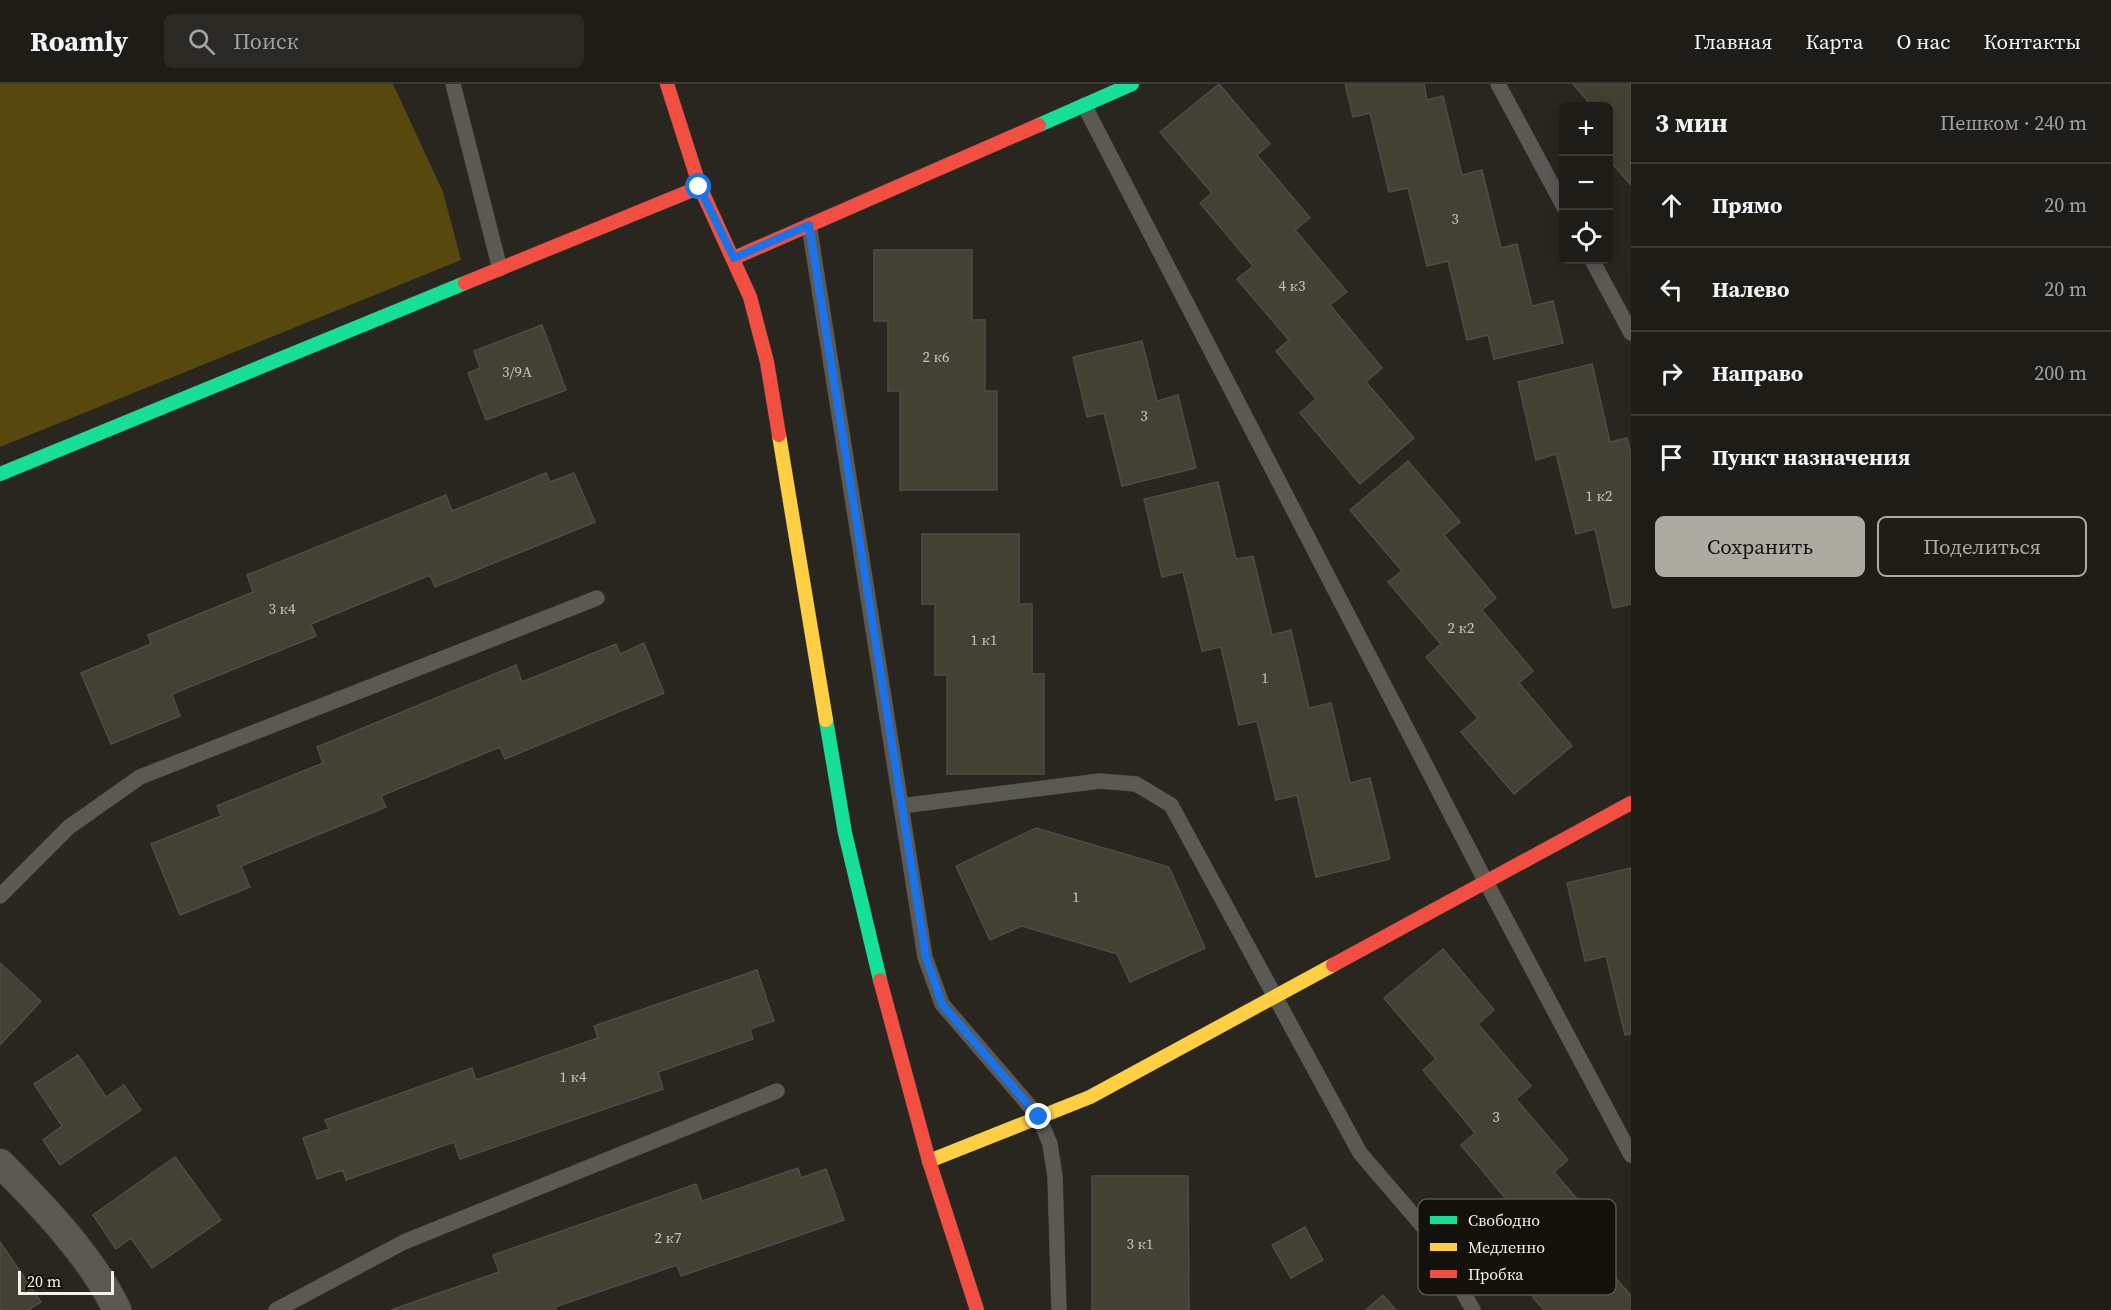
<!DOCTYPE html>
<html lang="ru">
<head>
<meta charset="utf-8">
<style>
	body { margin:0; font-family:"Source Serif 4",serif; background:#2b2923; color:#f1f3f6 }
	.controls { position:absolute; right:18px; top:18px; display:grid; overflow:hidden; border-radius:9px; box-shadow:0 3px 15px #0003 }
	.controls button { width:54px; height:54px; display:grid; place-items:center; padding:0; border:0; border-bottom:2px solid #3c3a35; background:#1e1c16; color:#f1f3f6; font:30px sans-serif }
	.scale { position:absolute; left:18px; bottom:15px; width:96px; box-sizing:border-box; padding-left:6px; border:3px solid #f3f1e8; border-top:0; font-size:16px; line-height:21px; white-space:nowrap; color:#f3f1e8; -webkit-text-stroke:4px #12110b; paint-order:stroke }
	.stop { position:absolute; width:18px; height:18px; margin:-14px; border:4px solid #1a73e8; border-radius:50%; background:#fff }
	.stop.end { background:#1a73e8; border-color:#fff; box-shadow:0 2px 6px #0008 }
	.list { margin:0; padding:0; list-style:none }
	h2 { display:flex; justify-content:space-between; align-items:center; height:78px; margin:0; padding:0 24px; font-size:26px }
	h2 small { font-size:20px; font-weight:400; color:#a1a1a1 }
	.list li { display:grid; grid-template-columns:39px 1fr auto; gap:18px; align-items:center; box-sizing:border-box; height:84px; padding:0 24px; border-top:2px solid #3c3a35 }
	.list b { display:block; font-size:22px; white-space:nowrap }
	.list em { font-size:20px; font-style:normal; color:#a1a1a1 }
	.actions { display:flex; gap:12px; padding:18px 24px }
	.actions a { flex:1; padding:14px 0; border:2px solid #acaaa1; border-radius:9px; text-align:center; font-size:21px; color:#acaaa1 }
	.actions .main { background:#acaaa1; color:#111 }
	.icon { flex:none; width:33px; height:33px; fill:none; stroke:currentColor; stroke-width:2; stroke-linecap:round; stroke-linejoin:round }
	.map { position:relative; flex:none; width:1631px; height:1226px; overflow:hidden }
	header { display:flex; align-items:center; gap:36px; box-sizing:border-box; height:84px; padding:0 30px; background:#1e1c16; border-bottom:2px solid #3c3a35 }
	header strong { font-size:28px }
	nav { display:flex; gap:33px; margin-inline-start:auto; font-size:21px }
	.search { width:420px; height:54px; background:#2b2923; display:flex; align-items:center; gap:15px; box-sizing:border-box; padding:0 21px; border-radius:9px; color:#a1a1a1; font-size:22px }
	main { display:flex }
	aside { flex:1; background:#1e1c16 }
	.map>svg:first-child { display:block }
	.green { fill:#57490e }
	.building { fill:#434034; stroke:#4d4c46; stroke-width:1.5 }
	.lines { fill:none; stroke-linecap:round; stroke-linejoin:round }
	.lane-casing { stroke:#41403a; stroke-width:16 }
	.street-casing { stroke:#41403a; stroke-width:30 }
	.fast-casing { stroke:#41403a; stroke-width:15 }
	.slow-casing { stroke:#41403a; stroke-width:15 }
	.jam-casing { stroke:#41403a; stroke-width:15 }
	.lane { stroke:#5a5954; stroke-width:15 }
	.street { stroke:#5a5954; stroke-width:28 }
	.fast { stroke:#16e098; stroke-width:14 }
	.slow { stroke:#ffcf43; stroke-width:14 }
	.jam { stroke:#f24e42; stroke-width:14 }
	.route { stroke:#1a73e8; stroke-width:8 }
	.labels { text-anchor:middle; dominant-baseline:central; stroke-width:5; stroke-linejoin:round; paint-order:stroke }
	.number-label { font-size:15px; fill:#c7c5bb }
	.key { fill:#12110b; stroke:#56544d; stroke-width:1.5 }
	.key-label { font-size:16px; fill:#f3f1e8 }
</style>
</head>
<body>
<header>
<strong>Roamly</strong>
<div class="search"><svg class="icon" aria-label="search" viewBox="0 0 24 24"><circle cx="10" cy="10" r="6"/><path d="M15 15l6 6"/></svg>Поиск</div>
<nav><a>Главная</a><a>Карта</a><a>О нас</a><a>Контакты</a></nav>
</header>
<main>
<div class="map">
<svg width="1631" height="1226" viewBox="0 0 1631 1226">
	<rect width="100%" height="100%" fill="#28261e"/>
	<path class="green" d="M0,0H393L443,108L461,176L0,363Z"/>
	<path class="building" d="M1219,0L1270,60L1257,71L1310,134L1295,146L1347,208L1330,221L1382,284L1366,298L1414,354L1360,400L1300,329L1316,315L1276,267L1289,256L1237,195L1253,182L1200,119L1212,109L1160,48Z
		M1345,0H1424L1427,16L1443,12L1462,91L1482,86L1501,164L1517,160L1532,222L1553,217L1563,259L1494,275L1488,251L1467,256L1448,177L1427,182L1408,104L1389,108L1370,29L1353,33Z
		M1573,0H1631V101L1608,75V48L1611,46L1608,42V22H1592Z
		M874,166H972V236H985V307H997V406H900V307H888V237H874Z
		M542,241L566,306L486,336L468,289L480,284L474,267Z
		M1142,257L1157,317L1178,311L1196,384L1122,402L1104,329L1087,333L1073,273Z
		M1592,280L1610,358L1627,354L1631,370V520L1613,524L1595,445L1576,450L1556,370L1536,376L1518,298Z
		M1408,377L1460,438L1444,451L1496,514L1482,526L1533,587L1519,599L1572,662L1514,710L1461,648L1478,634L1426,573L1441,560L1388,498L1402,487L1350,426Z
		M546,389L550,398L574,389L595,438L435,503L430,491L311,540L316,552L172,610L180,632L111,660L81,589L151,560L148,551L253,508L247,491L446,411L452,427Z
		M1218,398L1236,475L1253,472L1272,551L1291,546L1309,624L1331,619L1350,699L1370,694L1390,775L1316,793L1297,711L1276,716L1257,637L1239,641L1221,563L1202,567L1183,488L1162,493L1144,415Z
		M922,450H1019V520H1032V590H1044V690H947V591H935V520H922Z
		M644,559L664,609L505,675L500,663L381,712L386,723L241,782L250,803L180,831L151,760L221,732L217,722L323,679L317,663L516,581L522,598L616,560L620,570Z
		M1036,744L1169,783L1205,864L1130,898L1117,870L1022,842L990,856L956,782Z
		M1631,784V950L1625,951L1606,872L1585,877L1567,799Z
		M1443,865L1494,926L1478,940L1531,1002L1516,1015L1568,1076L1554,1088L1607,1150L1590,1164L1631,1212V1226H1544L1533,1213L1549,1199L1495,1137L1512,1122L1461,1061L1475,1049L1423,986L1436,975L1384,914Z
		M0,879L41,917L0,961Z
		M757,886L774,937L750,945L753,955L658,988L663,1005L460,1075L454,1058L346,1096L343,1086L317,1095L303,1054L329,1045L325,1036L472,984L476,996L598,954L594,942Z
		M78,971L106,1013L124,1001L141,1026L60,1081L43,1056L62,1042L34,1000Z
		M175,1073L221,1136L152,1184L131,1154L116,1165L93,1131Z
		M798,1084L801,1094L826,1085L844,1136L681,1192L677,1181L555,1223L556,1226H391L499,1188L493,1171L696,1100L702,1117Z
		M1092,1092H1188L1189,1226H1092Z
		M1305,1143L1323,1176L1291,1194L1272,1161Z
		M0,1158L41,1218L28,1226H0Z
		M1383,1211L1396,1226H1366Z"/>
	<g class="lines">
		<g class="lane-casing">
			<path id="lane" d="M453,0L500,185
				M1498,0L1564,123
				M1084,21L1486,798L1631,1071
				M809,141L925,873L942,920L1039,1033L1050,1060L1055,1092L1059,1226
				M1592,176L1631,249
				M901,722L1100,697L1136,700L1171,721L1360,1069L1432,1153L1473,1226
				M0,812L69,743L140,693L597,514
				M276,1226L404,1158L777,1007"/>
		</g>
		<g class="street-casing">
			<path id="street" d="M0,1079C41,1120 92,1173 117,1226"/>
		</g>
		<g class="fast-casing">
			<path id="fast" d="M1039,41L1132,0
				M0,390L465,199
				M826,636L845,749L880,896"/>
		</g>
		<g class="slow-casing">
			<path id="slow" d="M779,351L826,636
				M929,1077L1090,1013L1333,881"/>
		</g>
		<g class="jam-casing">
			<path id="jam" d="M667,0L700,103L750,213L767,278L779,351
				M734,174L1039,41
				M465,199L700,103
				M1333,881L1631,719
				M880,896L929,1077L977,1226"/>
		</g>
		<use href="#lane" class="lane"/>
		<use href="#street" class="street"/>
		<use href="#fast" class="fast"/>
		<use href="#slow" class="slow"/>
		<use href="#jam" class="jam"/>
	</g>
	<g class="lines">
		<path class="route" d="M699,103L734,174L809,141L926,873L942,920L1039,1033"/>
	</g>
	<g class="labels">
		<g class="number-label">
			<text x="1455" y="134">3</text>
			<text x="1292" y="201">4 к3</text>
			<text x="936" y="272">2 к6</text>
			<text x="517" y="287">3/9А</text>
			<text x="1144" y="331">3</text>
			<text x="1599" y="411">1 к2</text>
			<text x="282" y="524">3 к4</text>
			<text x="1461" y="543">2 к2</text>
			<text x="984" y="555">1 к1</text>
			<text x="1265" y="593">1</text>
			<text x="1076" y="812">1</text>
			<text x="573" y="992">1 к4</text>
			<text x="1496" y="1032">3</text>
			<text x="668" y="1153">2 к7</text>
			<text x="1140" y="1159">3 к1</text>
		</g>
	</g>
	<rect x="1418" y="1115" width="198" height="96" rx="9" class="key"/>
	<rect x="1430" y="1132" width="27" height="8" fill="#16e098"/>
	<rect x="1430" y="1159" width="27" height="8" fill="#ffcf43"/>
	<rect x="1430" y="1186" width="27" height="8" fill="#f24e42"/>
	<g class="key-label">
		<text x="1468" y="1142">Свободно</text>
		<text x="1468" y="1169">Медленно</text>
		<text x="1468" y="1196">Пробка</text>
	</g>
</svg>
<div class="controls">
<button>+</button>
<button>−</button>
<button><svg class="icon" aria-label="locate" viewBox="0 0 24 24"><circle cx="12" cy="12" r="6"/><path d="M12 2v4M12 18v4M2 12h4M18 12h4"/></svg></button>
</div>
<div class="scale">20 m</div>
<div class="stop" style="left:699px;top:103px"></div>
<div class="stop end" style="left:1039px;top:1033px"></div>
</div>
<aside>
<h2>3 мин<small>Пешком · 240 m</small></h2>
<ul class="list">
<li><svg class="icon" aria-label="ahead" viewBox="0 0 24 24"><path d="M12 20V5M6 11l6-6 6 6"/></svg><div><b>Прямо</b></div><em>20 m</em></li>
<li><svg class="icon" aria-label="left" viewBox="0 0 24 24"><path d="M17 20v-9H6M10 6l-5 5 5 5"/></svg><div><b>Налево</b></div><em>20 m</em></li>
<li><svg class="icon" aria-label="right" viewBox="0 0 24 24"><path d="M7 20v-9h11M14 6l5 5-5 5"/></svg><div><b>Направо</b></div><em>200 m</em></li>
<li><svg class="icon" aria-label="arrive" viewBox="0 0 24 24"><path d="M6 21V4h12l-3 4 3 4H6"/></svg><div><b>Пункт назначения</b></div></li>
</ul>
<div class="actions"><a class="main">Сохранить</a><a>Поделиться</a></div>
</aside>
</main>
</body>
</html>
